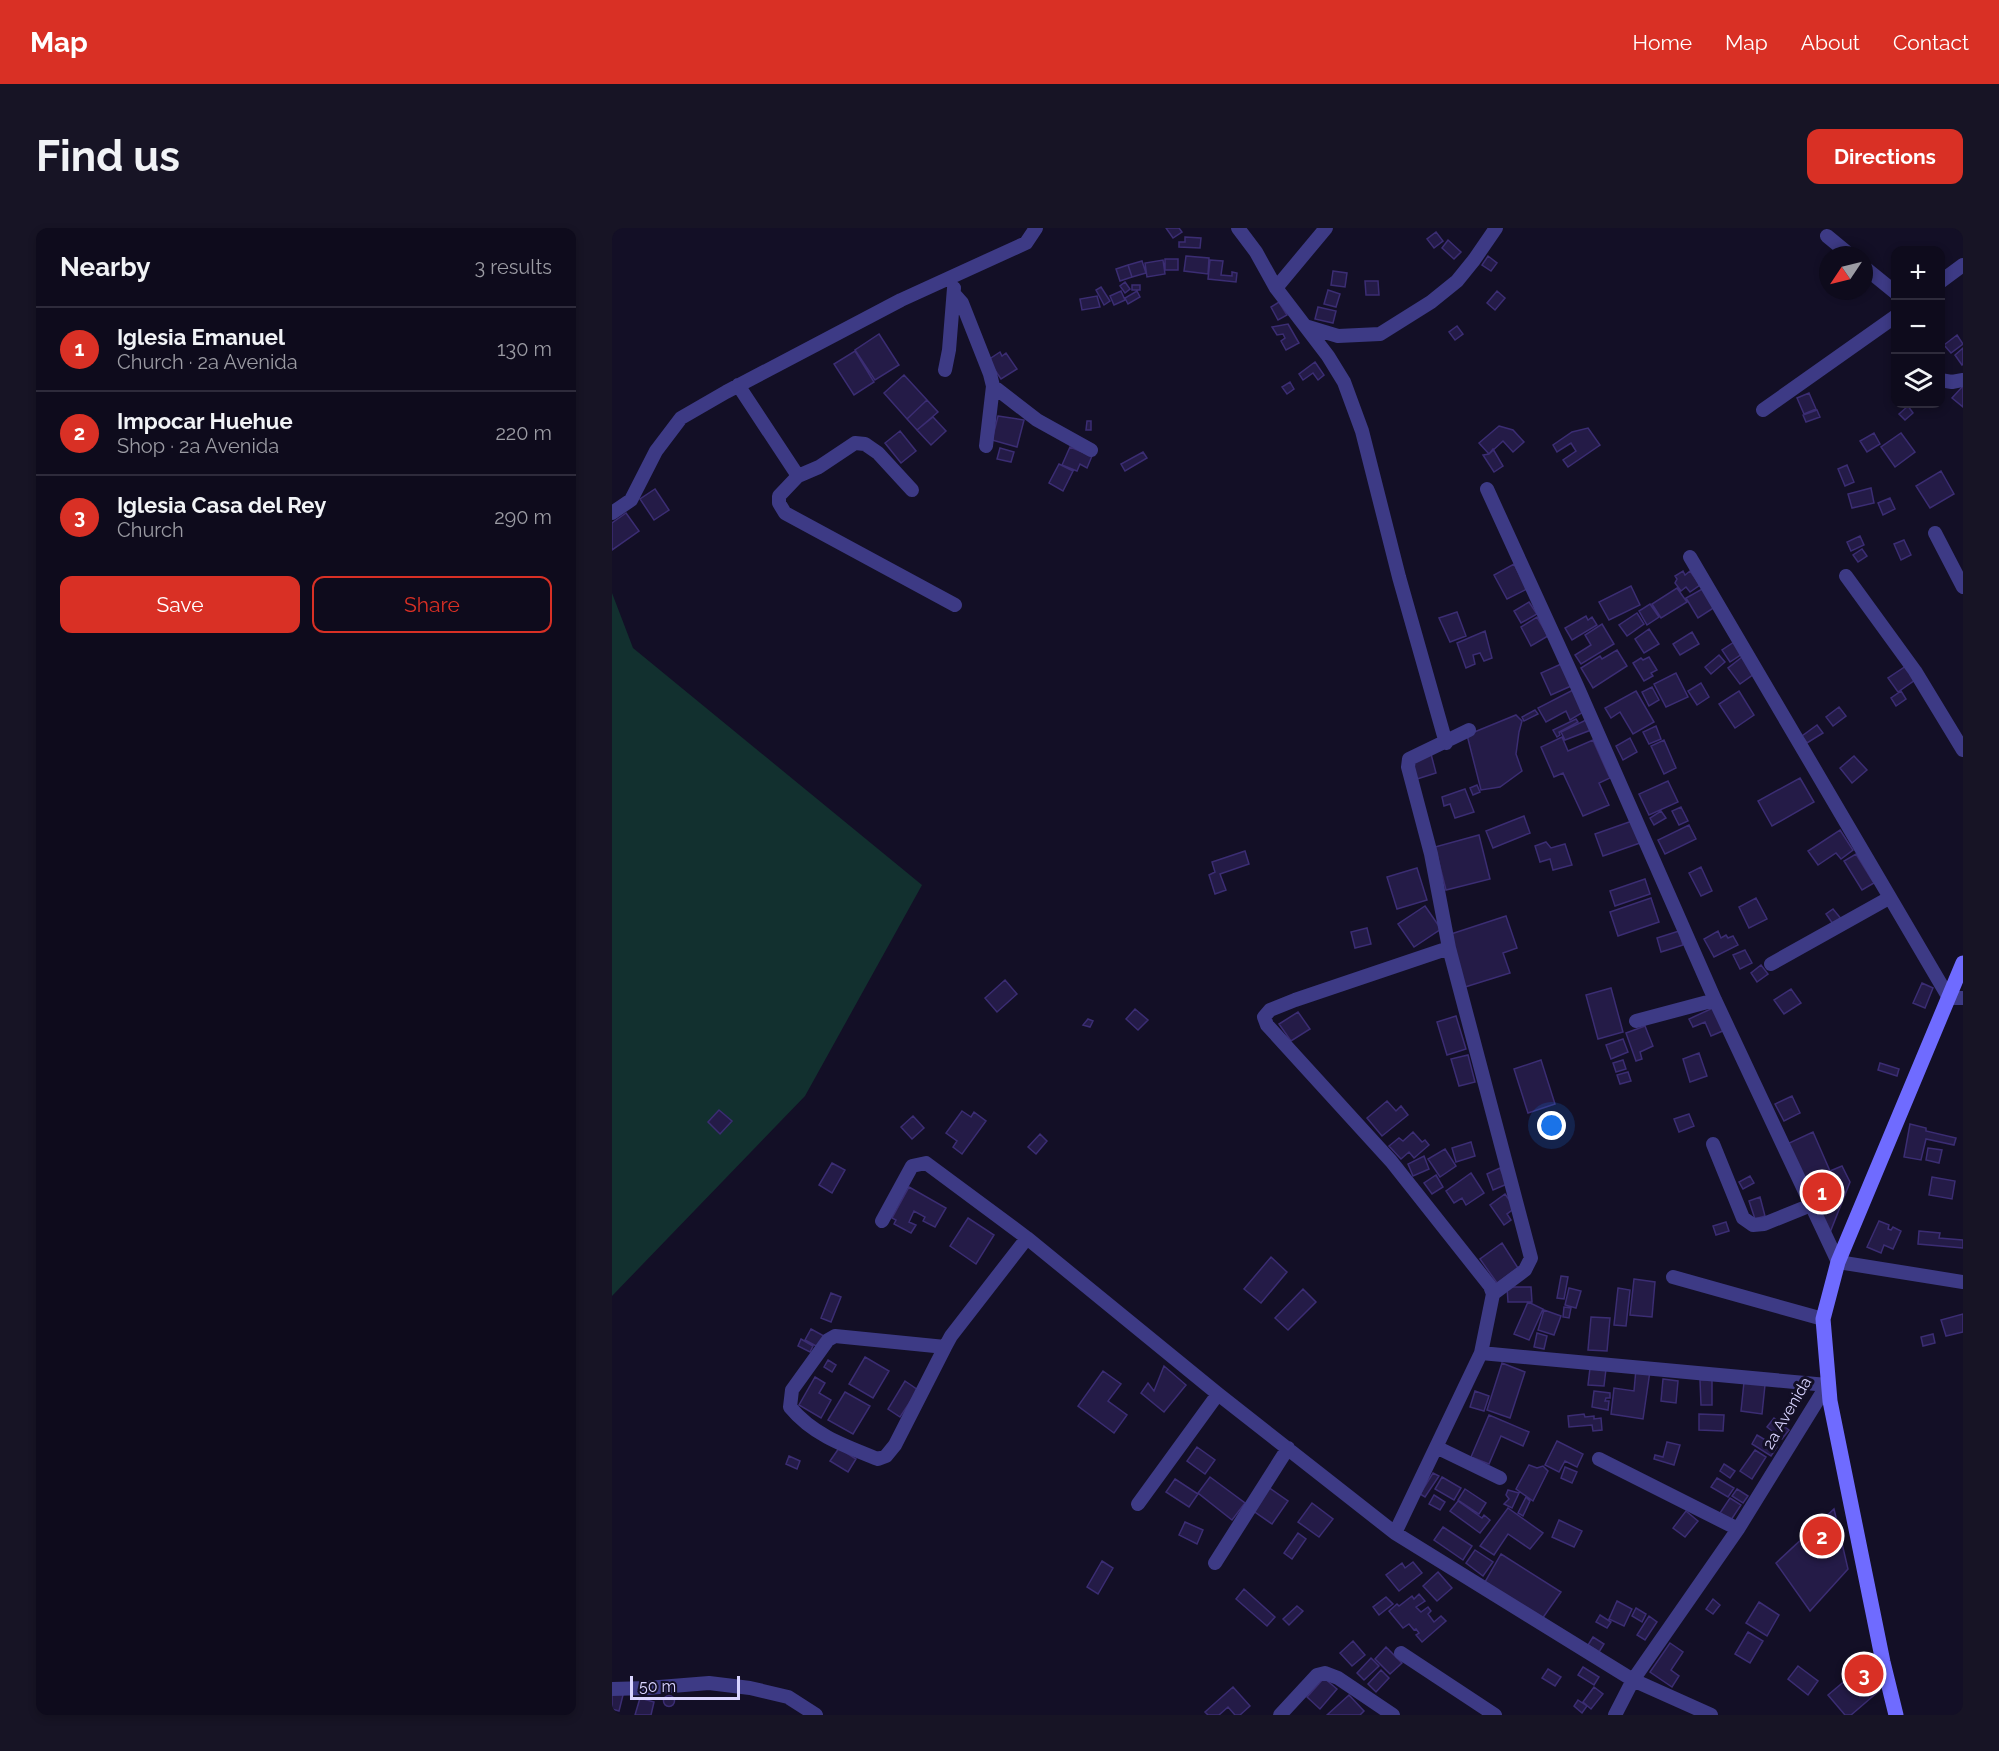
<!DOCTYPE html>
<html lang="en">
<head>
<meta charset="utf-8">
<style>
	body { margin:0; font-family:Raleway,sans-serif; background:#171425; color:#f1f3f6 }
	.controls { position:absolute; right:18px; top:18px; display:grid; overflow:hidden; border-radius:12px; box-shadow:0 3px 9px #0003 }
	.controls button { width:54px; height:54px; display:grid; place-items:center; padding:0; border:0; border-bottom:2px solid #2e2b3b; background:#0e0b1c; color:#f1f3f6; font:30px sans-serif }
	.compass { position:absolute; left:1207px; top:18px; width:54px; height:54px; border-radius:50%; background:#0e0b1c; box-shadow:0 3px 9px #0003; rotate:235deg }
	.scale { position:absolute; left:18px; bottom:15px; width:110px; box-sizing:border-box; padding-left:6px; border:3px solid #d9d4ff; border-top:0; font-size:16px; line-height:21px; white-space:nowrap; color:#d9d4ff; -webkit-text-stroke:4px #130f26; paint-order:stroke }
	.you { position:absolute; left:940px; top:898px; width:21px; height:21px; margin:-15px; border:4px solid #fff; border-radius:50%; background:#1a73e8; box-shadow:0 0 0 9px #1a73e833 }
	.badge { display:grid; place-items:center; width:39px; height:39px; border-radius:50%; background:#d93025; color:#fff; font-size:20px; font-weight:700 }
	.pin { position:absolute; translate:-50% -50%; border:3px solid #fff; box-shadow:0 2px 6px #0006 }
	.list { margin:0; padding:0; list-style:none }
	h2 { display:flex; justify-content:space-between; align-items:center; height:78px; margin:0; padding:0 24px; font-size:26px }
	h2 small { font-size:20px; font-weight:400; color:#9b9ba3 }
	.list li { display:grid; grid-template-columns:39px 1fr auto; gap:18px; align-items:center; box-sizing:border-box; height:84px; padding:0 24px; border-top:2px solid #2e2b3b }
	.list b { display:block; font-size:22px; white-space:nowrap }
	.list p { margin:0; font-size:20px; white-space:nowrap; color:#9b9ba3 }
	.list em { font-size:20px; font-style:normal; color:#9b9ba3 }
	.actions { display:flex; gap:12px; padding:18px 24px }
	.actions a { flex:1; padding:14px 0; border:2px solid #d93025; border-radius:12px; text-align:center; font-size:21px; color:#d93025 }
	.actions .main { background:#d93025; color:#fff }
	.icon { flex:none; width:33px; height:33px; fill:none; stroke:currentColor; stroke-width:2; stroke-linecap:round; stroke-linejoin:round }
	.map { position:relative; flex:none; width:1351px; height:1487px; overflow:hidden; border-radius:12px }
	header { display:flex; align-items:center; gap:36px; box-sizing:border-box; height:84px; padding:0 30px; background:#d93025; color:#fff }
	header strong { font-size:28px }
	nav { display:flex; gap:33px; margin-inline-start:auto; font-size:21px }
	.intro { display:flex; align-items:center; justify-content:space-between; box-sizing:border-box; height:144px; padding:0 36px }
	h1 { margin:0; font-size:42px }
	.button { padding:15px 27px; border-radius:12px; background:#d93025; color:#fff; font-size:21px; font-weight:700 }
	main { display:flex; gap:36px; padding:0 36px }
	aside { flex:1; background:#0e0b1c; border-radius:12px; box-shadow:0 3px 9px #0003 }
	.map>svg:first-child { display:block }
	.green { fill:#12302f }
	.building { fill:#241b47; stroke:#3b2d73; stroke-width:1.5 }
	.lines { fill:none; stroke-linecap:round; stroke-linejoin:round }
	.street { stroke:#3d3a85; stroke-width:14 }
	.secondary { stroke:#6f6bff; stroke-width:15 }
	.labels { text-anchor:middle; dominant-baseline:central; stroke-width:6; stroke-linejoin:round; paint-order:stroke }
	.street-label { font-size:16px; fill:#d9d4ff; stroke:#130f26 }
</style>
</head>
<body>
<header>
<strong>Map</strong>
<nav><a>Home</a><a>Map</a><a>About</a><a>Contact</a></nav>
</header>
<div class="intro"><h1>Find us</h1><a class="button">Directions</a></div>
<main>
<aside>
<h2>Nearby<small>3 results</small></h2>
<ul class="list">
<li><span class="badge">1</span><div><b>Iglesia Emanuel</b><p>Church · 2a Avenida</p></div><em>130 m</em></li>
<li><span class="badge">2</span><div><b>Impocar Huehue</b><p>Shop · 2a Avenida</p></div><em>220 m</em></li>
<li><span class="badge">3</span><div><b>Iglesia Casa del Rey</b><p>Church</p></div><em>290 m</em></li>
</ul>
<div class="actions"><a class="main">Save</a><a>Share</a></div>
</aside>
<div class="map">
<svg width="1351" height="1487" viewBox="0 0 1351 1487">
	<rect width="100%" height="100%" fill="#130f26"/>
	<path class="green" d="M0,365L21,420L310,657L193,868L0,1068Z"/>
	<path class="building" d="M554,0H567L570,4L561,10Z
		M824,4L831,13L822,20L815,11Z
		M573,9L589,10L588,20L567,19V14H573Z
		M836,12L849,24L842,31L830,20Z
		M574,28L597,30L596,46L572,43Z
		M876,28L885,35L879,43L870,37Z
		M553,31H566V42H553Z
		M551,32L553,46L535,49L533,35Z
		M598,32L611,33L609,47L620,48V44L625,45L624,54L596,51Z
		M530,33L534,45L520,49L516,37Z
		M516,37L520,49L508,53L504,41Z
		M721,43L735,45L733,59L719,57Z
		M753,53H766L767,67H754Z
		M513,54L518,61L513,65L508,58Z
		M520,57H528V62H520Z
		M489,59L498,73L492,77L484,62Z
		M716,62L728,66L724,79L712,76Z
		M509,63L513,72L502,77L498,68Z
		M525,63L528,69L516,76L513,70Z
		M885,63L893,70L883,82L875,75Z
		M485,68L488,79L470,82L468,71Z
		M667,74L675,87L666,92L659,79Z
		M706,79L724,83L721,95L703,91Z
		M676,96L687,115L674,122L669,113L673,110L671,106L665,107L660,99Z
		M845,98L851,106L843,112L837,104Z
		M267,106L287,137L263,152L243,122Z
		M1345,107L1351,116L1339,125L1332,117Z
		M1351,120V136L1350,137L1343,127Z
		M243,123L262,154L242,167L222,136Z
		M388,124L390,128L394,125L405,141L389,151L376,132Z
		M703,134L712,147L706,152L701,145L691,152L687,146Z
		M292,147L315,172L295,191L272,165Z
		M678,154L682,161L675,166L670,159Z
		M1351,158V179L1340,170Z
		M1197,165L1204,181L1192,186L1185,170Z
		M315,172L326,184L305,202L295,191Z
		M1296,178L1301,185L1293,192L1287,186Z
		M1205,182L1208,189L1194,194L1191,187Z
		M386,188L412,192L405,219L380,212Z
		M321,189L334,203L319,217L305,202Z
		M475,193H479V202H474Z
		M887,198L901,202L912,214L901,224L891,213L877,226L867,215Z
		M976,200L988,217L956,239L951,232L964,223L959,215L945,224L941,217L960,204Z
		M288,203L304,223L289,235L273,215Z
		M1262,205L1268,216L1255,224L1248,213Z
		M1289,205L1303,224L1283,239L1269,219Z
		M458,219L480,228L475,240L468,236L465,243L450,237Z
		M388,220L402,224L399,234L385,231Z
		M881,221L891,238L882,244L871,227L877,226Z
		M531,224L535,230L513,243L509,236Z
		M447,236L461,243L451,263L437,255Z
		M1235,237L1242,254L1233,258L1226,241Z
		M1329,243L1342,266L1318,280L1304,258Z
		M1259,260L1262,275L1240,280L1236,266Z
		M43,261L57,282L42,292L28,271Z
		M1278,270L1283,281L1271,287L1266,275Z
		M14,285L27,303L0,322V295Z
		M1248,308L1252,317L1239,323L1235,314Z
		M1292,312L1299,327L1289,332L1282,316Z
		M1250,321L1255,328L1246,334L1241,327Z
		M902,336L915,361L895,371L882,347Z
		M1071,343L1073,347L1078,343L1088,357L1078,364L1074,359L1069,363L1063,355L1065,351L1063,348Z
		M1019,358L1028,377L997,392L987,374Z
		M1065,360L1075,374L1049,390L1040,376Z
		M1092,360L1103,379L1086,390L1074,370Z
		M917,374L925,386L909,395L902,383Z
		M1038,376L1047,389L1035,397L1027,383Z
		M845,384L854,408L838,414L827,390Z
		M1025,385L1032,396L1015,408L1007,397Z
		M974,388L976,392L980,389L985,397L960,412L953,400Z
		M925,389L936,408L919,418L909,399Z
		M990,396L1002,416L969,436L963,427L979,417L973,407Z
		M1037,401L1047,416L1032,425L1023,411Z
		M873,403L880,430L872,433L868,425L861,427L863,436L854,440L845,415Z
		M1080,404L1087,416L1068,427L1061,416Z
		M1122,414L1130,426L1118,434L1110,422Z
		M1005,422L1015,438L981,460L969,440L988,428L990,431Z
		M1107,427L1113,434L1099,446L1093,439Z
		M1037,429L1045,442L1039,445L1041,448L1032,453L1021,435L1029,430L1031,432Z
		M1130,429L1142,446L1128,456L1116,440Z
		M949,436L959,458L939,467L929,445Z
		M1294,438L1303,452L1286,464L1276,450Z
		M1064,445L1076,469L1054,479L1042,456Z
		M1089,455L1097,469L1085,477L1076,463Z
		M1040,459L1047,472L1037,478L1030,464Z
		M961,462L973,483L958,492L954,483L934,494L926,480Z
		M1024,463L1042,494L1021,506L1008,484L999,490L993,480Z
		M1127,463L1142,487L1123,500L1107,476Z
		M1289,463L1294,471L1284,478L1279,470Z
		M1227,479L1234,488L1221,498L1214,489Z
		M923,482L926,486L912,493L910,489Z
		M904,487L910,493L907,504L904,526L910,543L888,559L869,562L855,507Z
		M964,491L966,494L947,504L948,507L945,509L941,502Z
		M974,492L979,502L953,512L949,504Z
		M1205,497L1211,505L1195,515L1190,508Z
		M1044,498L1049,511L1037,516L1031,504Z
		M950,509L956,523L981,512L998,550L987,555L997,577L971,588L951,545L942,549L929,519Z
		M1018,510L1025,524L1011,532L1004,518Z
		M1052,512L1064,540L1052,546L1039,518Z
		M819,526L824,545L805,551L799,532Z
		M1242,528L1255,542L1240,555L1228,540Z
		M1188,550L1202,574L1160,598L1146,573Z
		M1056,553L1066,574L1037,587L1027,566Z
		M865,557L868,564L861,567L858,560Z
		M853,561L862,584L843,590L838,576L832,578L830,569Z
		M1069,579L1076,593L1067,597L1060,583Z
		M1049,583L1054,590L1042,597L1038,590Z
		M912,588L918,605L881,620L874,603Z
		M1020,593L1028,615L991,628L983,606Z
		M1077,597L1084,611L1053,626L1046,612Z
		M1228,602L1241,622L1229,631L1224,625L1206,637L1196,623Z
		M867,607L878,651L834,662L823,619Z
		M934,614L939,620L953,616L960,637L941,642L938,631L928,634L923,618Z
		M633,623L637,636L608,646L614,662L603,666L597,647L603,644L600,634Z
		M1244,626L1262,655L1250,662L1232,633Z
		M1089,639L1100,663L1089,668L1077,645Z
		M805,640L815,672L785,681L775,649Z
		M1033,651L1038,666L1003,678L998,663Z
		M1039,670L1047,694L1006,708L998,684Z
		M1144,670L1155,691L1137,700L1127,679Z
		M813,678L829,701L802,719L786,696Z
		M1221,681L1231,693L1223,699L1214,686Z
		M894,688L905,720L891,725L898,745L853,759L836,707Z
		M755,700L759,716L743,720L739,704Z
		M1067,703L1071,717L1049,724L1045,710Z
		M1106,703L1109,710L1114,707L1116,710L1121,708L1126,717L1102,729L1092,711Z
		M1133,722L1140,735L1128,741L1121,727Z
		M1149,737L1156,746L1145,754L1139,745Z
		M393,752L405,766L385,784L373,770Z
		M1310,755L1321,760L1313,780L1301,775Z
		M999,760L1011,804L986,811L974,767Z
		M1179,761L1189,775L1172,786L1162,772Z
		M1103,779L1113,802L1099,808L1093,794L1081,799L1077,791Z
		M523,781L536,792L526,802L514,791Z
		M686,784L698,801L679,813L667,796Z
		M844,788L854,821L835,827L825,794Z
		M476,791L481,793L478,799L471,797Z
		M1033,798L1041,818L1028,824L1030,831L1024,833L1014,805Z
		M1011,811L1016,824L999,831L994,817Z
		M1087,825L1095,848L1078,854L1071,831Z
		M856,827L863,854L847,858L839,831Z
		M929,832L943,876L916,885L902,841Z
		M1011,832L1014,841L1004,844L1001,835Z
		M1268,835L1287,841L1285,848L1266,842Z
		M1016,844L1019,853L1008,856L1005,847Z
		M1180,868L1188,885L1172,893L1163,876Z
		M775,873L784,883L789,878L796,887L770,908L755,890Z
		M107,882L120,893L108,906L96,894Z
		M350,883L359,889L362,884L374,893L350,926L341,919L345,913L334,905Z
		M1077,886L1082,898L1067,904L1062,891Z
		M301,888L312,900L300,911L289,899Z
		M1298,896L1314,900V903L1344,910L1342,917L1314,911L1309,932L1292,929Z
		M801,904L810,914L813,912L817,917L802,930L797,924L789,931L777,918L787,910L791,913Z
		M1201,904L1218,943L1230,938L1238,954L1217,1007L1175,916Z
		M428,906L435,913L424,926L416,919Z
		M859,914L863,928L844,934L840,920Z
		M1316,920L1330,922L1327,935L1314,932Z
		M833,921L844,938L828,949L816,931Z
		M812,928L817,941L801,948L796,936Z
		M220,935L233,942L220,965L207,957Z
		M888,940L895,956L881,962L875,946Z
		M859,945L872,965L854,977L850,970L842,975L834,963Z
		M824,947L831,959L820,966L812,955Z
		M1138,948L1142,955L1131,961L1127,954Z
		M1320,949L1343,953L1340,971L1317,967Z
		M297,959L334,980L323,999L311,993L313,989L302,983L297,994L304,997L299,1005L282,996L284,992L280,990Z
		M893,966L903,980L895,986L899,992L892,997L878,977Z
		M1148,969L1153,988L1143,991L1137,973Z
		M356,990L382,1007L364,1036L338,1018Z
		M1267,993L1277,997L1276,1001L1279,1002L1281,999L1289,1003L1281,1021L1272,1017L1269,1025L1255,1019Z
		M1114,994L1117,1003L1104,1007L1101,998Z
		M1307,1003L1328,1005L1327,1010L1351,1012V1020L1306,1016Z
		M890,1015L906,1040L885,1055L868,1031Z
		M659,1029L675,1044L649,1075L632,1061Z
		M949,1048L956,1049L952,1071L945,1070Z
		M1022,1051L1043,1054L1040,1089L1018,1087Z
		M895,1059H919L920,1074H896Z
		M957,1060L969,1063L964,1080L953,1077Z
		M1006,1060L1018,1062L1014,1098L1002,1097Z
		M691,1061L704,1074L676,1102L663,1090Z
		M219,1065L229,1069L219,1094L209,1090Z
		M916,1074L931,1081L917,1112L902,1106Z
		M952,1079L959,1080L957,1090L951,1089Z
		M932,1082L949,1088L942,1107L926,1102Z
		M1351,1086V1104L1334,1108L1329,1092Z
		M979,1089L998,1090L995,1123L976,1122Z
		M199,1101L212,1108L206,1119L193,1112Z
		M925,1105L935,1108L932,1121L922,1119Z
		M1321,1106L1323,1115L1311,1118L1309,1109Z
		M189,1111L201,1118L198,1124L186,1118Z
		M253,1129L277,1143L261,1170L237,1156Z
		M216,1132L224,1137L220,1144L212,1139Z
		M890,1135L913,1144L898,1190L875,1182Z
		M552,1138L574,1157L552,1184L529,1165L536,1155L542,1163Z
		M978,1140L994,1141L992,1158L976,1157Z
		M1024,1141L1038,1143L1031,1191L999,1186L1002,1160L1022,1163Z
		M491,1143L509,1156L496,1173L515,1187L502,1205L466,1178Z
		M203,1149L213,1155L207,1165L219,1172L209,1190L187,1177Z
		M1051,1151L1066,1153L1064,1175L1049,1173Z
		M1088,1152H1100V1177H1089Z
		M293,1153L306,1162L288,1189L276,1181Z
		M1132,1154L1153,1157L1150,1186L1129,1183Z
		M863,1163L877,1168L872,1183L858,1179Z
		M982,1163L998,1165V1170H994L993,1173H997L996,1182L980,1179Z
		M233,1164L258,1178L241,1206L216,1192Z
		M972,1186L973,1189L982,1188V1191L989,1190L990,1202L981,1203L980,1197L957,1199L956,1188Z
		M1087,1186L1112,1187L1111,1203L1087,1202Z
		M877,1187L917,1204L911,1218L889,1208L877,1236L859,1229Z
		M1162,1190L1177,1202L1170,1211L1155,1199Z
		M1145,1207L1165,1219L1159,1228L1140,1216Z
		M945,1213L971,1226L965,1239L953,1233L947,1244L933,1237Z
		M1055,1214L1068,1217L1062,1237L1042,1231L1043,1227L1051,1229Z
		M585,1219L603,1232L593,1246L575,1233Z
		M227,1220L244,1231L236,1244L218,1233Z
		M1143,1222L1154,1229L1140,1251L1128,1243Z
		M177,1228L188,1233L185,1241L174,1236Z
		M1112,1236L1123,1243L1118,1250L1108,1243Z
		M917,1237L925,1240L931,1238L936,1243L921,1273L904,1261Z
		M953,1239L965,1244L960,1255L949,1250Z
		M821,1245L827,1248L813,1269L808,1266Z
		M598,1249L633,1275L620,1292L586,1265Z
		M830,1249L849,1260L842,1272L823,1261Z
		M1105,1250L1122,1260L1116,1269L1099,1259Z
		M563,1251L586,1266L577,1279L554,1264Z
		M656,1259L676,1273L660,1296L640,1282Z
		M853,1261L874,1275L867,1286L846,1272Z
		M1125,1261L1136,1268L1131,1275L1120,1268Z
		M896,1262L907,1265L900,1280L892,1276L897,1271L894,1267Z
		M822,1267L833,1274L828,1282L817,1276Z
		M914,1269L918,1273L911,1288L906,1285Z
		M1118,1270L1129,1277L1119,1292L1108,1285Z
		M846,1273L870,1290L872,1287L878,1292L868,1305L838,1283Z
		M700,1275L721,1291L707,1309L686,1294Z
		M896,1280L931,1305L918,1321L896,1306L882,1327L868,1318Z
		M1222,1281L1236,1341L1198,1383L1164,1335Z
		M1074,1283L1086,1293L1073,1309L1061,1300Z
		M947,1292L970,1303L962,1319L940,1309Z
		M573,1294L591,1302L585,1316L567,1307Z
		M831,1299L860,1318L851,1332L822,1312Z
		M686,1305L694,1311L680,1331L672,1325Z
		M863,1322L881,1334L871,1348L854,1335Z
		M889,1326L949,1364L930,1391L873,1354Z
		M490,1333L501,1340L486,1366L475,1359Z
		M801,1334L810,1345L787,1363L774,1347L790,1335L793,1340Z
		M826,1344L840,1360L825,1373L811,1358Z
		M632,1361L663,1389L655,1398L624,1371Z
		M807,1366L813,1373L804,1379L809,1384L816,1379L819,1383L816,1386L822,1394L829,1388L834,1393L810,1414L804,1407L807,1405L804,1401L802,1402L797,1396L791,1400L777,1383L785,1376L787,1378L800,1368L802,1371Z
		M774,1369L781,1376L767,1387L761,1379Z
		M1101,1371L1108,1377L1101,1386L1094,1381Z
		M1005,1373L1020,1381L1012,1398L997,1391Z
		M1147,1374L1167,1387L1155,1408L1134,1395Z
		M685,1378L691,1383L677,1397L671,1391Z
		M1024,1380L1034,1386L1030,1394L1020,1388Z
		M988,1387L999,1394L995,1400L984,1394Z
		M1037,1388L1045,1394L1033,1412L1025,1407Z
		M1136,1404L1151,1413L1138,1435L1123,1426Z
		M981,1409L992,1416L987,1424L976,1417Z
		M741,1413L753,1427L740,1438L728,1425Z
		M1058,1415L1071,1424L1059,1442L1067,1448L1060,1459L1038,1444Z
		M774,1419L790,1435L778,1446L763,1431Z
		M759,1430L767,1438L752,1452L745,1445Z
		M1260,1430L1267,1463L1239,1487H1233L1216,1467Z
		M1186,1438L1206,1453L1196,1467L1176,1451Z
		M971,1439L987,1449L982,1457L966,1447Z
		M936,1441L949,1449L943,1458L930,1450Z
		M769,1442L777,1450L764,1464L756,1456Z
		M712,1450L725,1461L708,1481L695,1469Z
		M621,1459L638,1478L628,1487H623L616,1479L607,1487H596L593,1484Z
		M982,1459L991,1466L979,1481L971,1474Z
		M0,1464L11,1467L7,1483L0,1481Z
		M737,1467L752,1483L748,1487H715Z
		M51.5 1473a5.5 5.5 0 1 1 11 0a5.5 5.5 0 1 1-11 0Z
		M28,1470L42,1474L39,1487H23Z
		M966,1472L975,1478L970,1485L962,1478Z"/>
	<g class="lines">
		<path class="street" d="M626,0L644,24L664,60L716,128L732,154L750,203L787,349L834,515
			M1215,8L1238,27
			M1252,39L1284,65
			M1328,54L1351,37
			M664,60L714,0
			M342,66L350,75L378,146L381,158L374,218
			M693,98L726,108L768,106L819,74L845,53L862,32L884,0
			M333,142L337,122L342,60
			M1328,152L1340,154L1351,152
			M126,157L186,248L207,239L243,215L253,216L266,225L300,262
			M381,158L425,192L479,222
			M1151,182L1284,88
			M186,248L167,268V275L173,285L343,377
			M875,261L965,458L1103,772L1226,1034L1351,1054
			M0,285L19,272L44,223L69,190L114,164L289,72L414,15L424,0
			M1323,305L1351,359
			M1078,329L1337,770H1351
			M1234,348L1303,443L1351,522
			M857,502L797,531L796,539L819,626L837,720L919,1030L913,1042L881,1066
			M1159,736L1277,670
			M1024,793L1103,772
			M1101,916L1131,990L1141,997L1152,996L1199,977
			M270,993L300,938L314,935L415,1010L606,1166L783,1305L1021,1452L1099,1487
			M1061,1049L1211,1091
			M333,1119L283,1217L274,1228L266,1231C233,1218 201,1207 178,1179L180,1162L216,1112L223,1108L333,1119L339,1108L415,1010
			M869,1125L1215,1157L1126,1301L1021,1452L1003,1487
			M824,1219L888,1250
			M987,1231L1126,1301
			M526,1276L606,1166
			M783,1305L869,1125L881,1066L878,1058L779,933L655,797L652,789L658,782L683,772L837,720
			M603,1335L676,1220
			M789,1425L883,1487
			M0,1461L35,1460L97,1455L138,1460L176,1469L204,1487
			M668,1487L705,1447L713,1445L726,1450L781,1487"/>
		<path class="secondary" d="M1284,1487L1271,1434L1218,1173L1211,1091L1226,1034L1351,735"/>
	</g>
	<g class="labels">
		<g class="street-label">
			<text transform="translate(1175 1185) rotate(-60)">2a Avenida</text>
		</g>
	</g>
</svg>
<div class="controls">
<button>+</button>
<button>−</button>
<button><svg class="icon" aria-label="layers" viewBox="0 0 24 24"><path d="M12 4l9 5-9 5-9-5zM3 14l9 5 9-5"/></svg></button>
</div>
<svg class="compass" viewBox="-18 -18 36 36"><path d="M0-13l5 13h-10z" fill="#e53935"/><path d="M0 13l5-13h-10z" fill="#9b9ba3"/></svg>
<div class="scale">50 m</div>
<div class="you"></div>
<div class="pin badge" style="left:1210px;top:964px">1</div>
<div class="pin badge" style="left:1210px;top:1308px">2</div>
<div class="pin badge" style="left:1252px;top:1446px">3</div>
</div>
</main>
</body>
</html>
